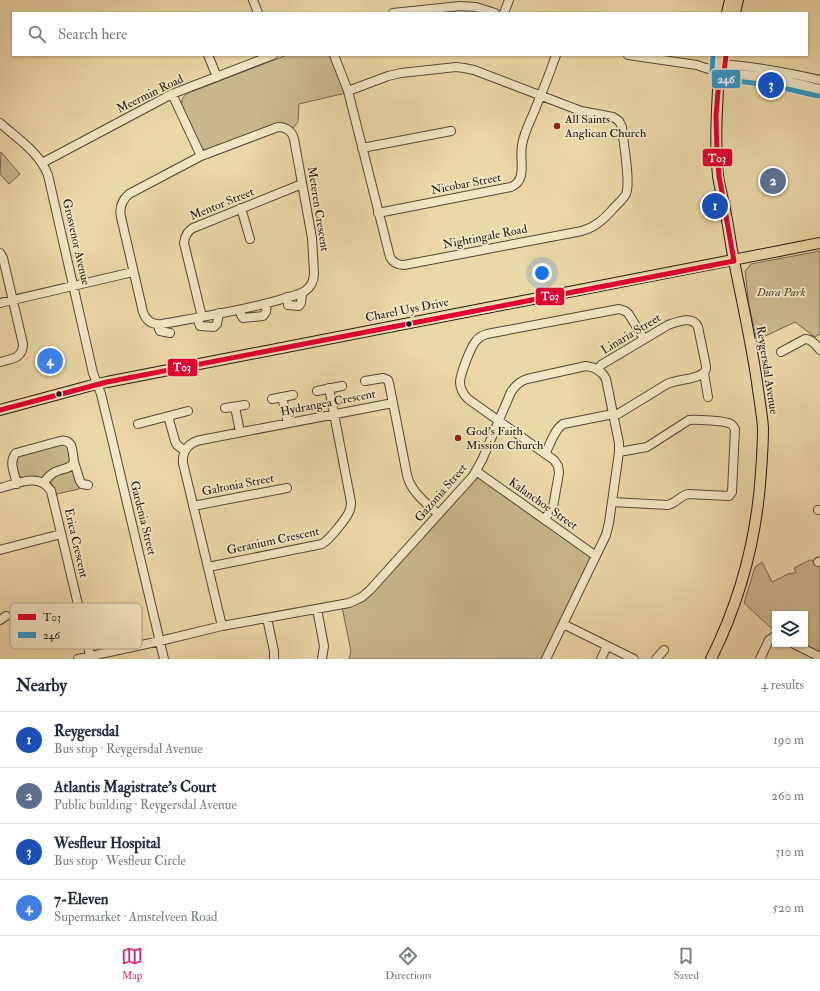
<!DOCTYPE html>
<html lang="en">
<head>
<meta charset="utf-8">
<style>
	body { margin:0; font-family:"IM FELL Double Pica",serif; background:#f6f6f7; color:#1f2937 }
	.controls { position:absolute; right:12px; bottom:12px; display:grid; overflow:hidden; border-radius:0px; box-shadow:0 1px 3px #0004 }
	.controls button { width:36px; height:36px; display:grid; place-items:center; padding:0; border:0; border-bottom:1px solid #e0e1e3; background:#fff; color:#1f2937; font:20px sans-serif }
	.you { position:absolute; left:542px; top:273px; width:14px; height:14px; margin:-10px; border:3px solid #fff; border-radius:50%; background:#1a73e8; box-shadow:0 0 0 6px #1a73e833 }
	.badge { display:grid; place-items:center; width:26px; height:26px; border-radius:50%; background:#db2777; color:#fff; font-size:13px; font-weight:700 }
	.pin { position:absolute; translate:-50% -50%; border:2px solid #fff; box-shadow:0 1px 4px #0006 }
	.list { margin:0; padding:0; list-style:none }
	h2 { display:flex; justify-content:space-between; align-items:center; height:52px; margin:0; padding:0 16px; font-size:17px }
	h2 small { font-size:13px; font-weight:400; color:#747a83 }
	.list li { display:grid; grid-template-columns:26px 1fr auto; gap:12px; align-items:center; box-sizing:border-box; height:56px; padding:0 16px; border-top:1px solid #e0e1e3 }
	.list b { display:block; font-size:15px; white-space:nowrap }
	.list p { margin:0; font-size:13px; white-space:nowrap; color:#747a83 }
	.list em { font-size:13px; font-style:normal; color:#747a83 }
	.icon { flex:none; width:22px; height:22px; fill:none; stroke:currentColor; stroke-width:2; stroke-linecap:round; stroke-linejoin:round }
	.map { position:relative; flex:none; width:820px; height:659px; overflow:hidden }
	.search { position:absolute; background:#fff; box-shadow:0 1px 3px #0004; left:12px; right:12px; top:12px; height:44px; display:flex; align-items:center; gap:10px; box-sizing:border-box; padding:0 14px; border-radius:0px; color:#747a83; font-size:15px }
	.sheet { height:276px; background:#fff }
	nav { display:flex; justify-content:space-around; align-items:center; box-sizing:border-box; height:56px; border-top:1px solid #e0e1e3; background:#fff; font-size:11px; color:#747a83 }
	nav a { display:grid; justify-items:center; gap:2px }
	nav .on { color:#db2777 }
	.map>svg:first-child { display:block }
	.green { fill:#c8b78c; stroke:#74684e }
	.lines { fill:none; stroke-linecap:round; stroke-linejoin:round }
	.minor-casing { stroke:#534836; stroke-width:10 }
	.major-casing { stroke:#211810; stroke-width:12 }
	.minor { stroke:#f1e6c5; stroke-width:8 }
	.major { stroke:#ead8a6; stroke-width:10 }
	.bus-1-casing { stroke:#f1e6c5; stroke-width:8 }
	.bus-2-casing { stroke:#f1e6c5; stroke-width:8 }
	.bus-1 { stroke:#e2002f; stroke-width:5 }
	.bus-2 { stroke:#3198ca; stroke-width:5 }
	.poi-dot { fill:#8f2418; stroke:#f1e6c5; stroke-width:1.5 }
	.bus-dot { fill:#211810; stroke:#f1e6c5; stroke-width:1.5 }
	.labels { text-anchor:middle; dominant-baseline:central; stroke-width:3.5; stroke-linejoin:round; paint-order:stroke }
	.street-label { font-size:12px; fill:#211810; stroke:#f1e6c5 }
	.poi-label { font-size:12px; fill:#211810; stroke:#f1e6c5; text-anchor:start }
	.park-label { font-size:12px; font-style:italic; fill:#534835; stroke:#f1e6c5 }
	.key { fill:#f1e6c5; stroke:#b3a88f; stroke-width:1 }
	.key-label { font-size:11px; fill:#211810 }
	.line-badge { stroke:#f1e6c5; stroke-width:1.5 }
	.badge-label { font-size:11px; text-anchor:middle; font-weight:bold; fill:#fff }
</style>
</head>
<body>
<div class="map">
<svg width="820" height="659" viewBox="0 0 820 659">
	<rect width="100%" height="100%" fill="#ead8a6"/>
	<filter id="stains"><feTurbulence type="fractalNoise" baseFrequency=".005" numOctaves="4"/><feColorMatrix values="0 0 0 0 .2 0 0 0 0 .09 0 0 0 0 .02 0 0 0 .5 -.17"/></filter>
	<radialGradient id="worn" r=".72"><stop offset=".6" stop-color="#630" stop-opacity="0"/><stop offset="1" stop-color="#630" stop-opacity=".3"/></radialGradient>
	<path class="green" d="M287,55H331L346,93L299,104L298,122L293,128L284,123H277L208,150L203,149L201,147L182,106C181,100 183,96 188,93Z
		M1,152L20,174L9,184L0,174Z
		M820,251V334L815,337L795,322L757,340L749,306L745,271L751,264Z
		M61,443L67,444L72,461L42,478L35,476L24,478L18,476L14,459L15,457Z
		M72,470C77,474 78,483 79,489L57,494H56C53,488 48,482 52,477Z
		M478,478H481L590,556V562L542,659H349L351,651L342,607L356,604L475,479Z
		M810,560H812L815,564H820V652L804,644H805V614H775V630L770,627L744,603L755,567L762,562L772,582L790,573L791,574L796,572L794,568Z"/>
	<g class="lines">
		<g class="minor-casing">
			<path id="minor" d="M253,0L258,13
				M393,13L460,6L476,7L495,13
				M504,13L509,0
				M208,55L217,77
				M334,55L348,91L390,257C393,263 398,265 404,265L582,231C595,227 603,220 612,210C616,205 623,200 626,194C631,183 623,141 622,127L619,121L613,117L581,111L474,70L464,68L456,67L401,73L388,76L348,91
				M628,55L697,65C720,74 746,74 771,78C787,81 804,85 820,89
				M714,64C750,65 785,72 820,80
				M172,94L201,156
				M0,123C18,139 39,152 48,175L93,373L101,394L110,431L164,659
				M278,127C286,127 292,131 294,139L312,238L314,273C314,281 311,287 305,291C297,296 287,297 279,300C241,311 201,317 162,324C152,325 146,321 143,312L121,217C119,207 122,200 129,194L201,156Z
				M362,148L451,131
				M42,163L172,94L273,55
				M241,208L250,239
				M378,213L511,187C528,180 519,160 522,145C524,132 531,120 536,107C543,90 550,73 556,55
				M0,253L3,258L23,344C23,358 12,359 0,362
				M287,297L288,305L299,306L301,303L302,293
				M0,303L133,272
				M240,310L241,315L243,318L263,316L266,312L267,303
				M202,317L184,243C185,236 187,231 193,228L302,184
				M197,318L200,326L214,327L217,324L219,313
				M159,325V329L160,331L170,333
				M781,352L805,339C812,339 816,345 820,350
				M598,370L601,365L668,325C677,322 693,315 698,327L706,366V369L704,373L708,397
				M365,381L383,378L388,380L389,383L393,403
				M317,391L342,386
				M282,397L288,423
				M272,399L293,395
				M235,407L240,432
				M225,408L245,405
				M168,416L175,441L177,445L185,451
				M138,424L188,411
				M545,454C550,445 554,430 563,424L608,415L618,414L667,384C678,379 695,380 704,373
				M74,462L80,481L82,484L88,485
				M476,471L596,556
				M17,484C15,474 8,462 16,453L60,441C64,440 68,441 71,445C72,448 73,452 73,455C77,470 64,467 55,472C50,474 47,479 43,483
				M0,488C17,484 39,472 51,491L91,659
				M612,502L668,505C676,503 680,496 688,494L729,496L732,492L735,429C733,427 733,425 731,424C727,421 695,419 689,420L647,447L619,452
				M193,506L287,488
				M818,510H820
				M545,519L553,507L559,473L558,466L554,460L468,399C463,394 460,389 460,382C460,375 471,346 476,341C479,337 483,335 487,334L619,309L625,311L628,313L644,339
				M0,550L61,534
				M818,562L820,561
				M208,567L322,544C329,540 346,519 349,512C351,508 351,505 351,502L329,388
				M317,609L324,646L322,659
				M267,618L274,651V659
				M0,620L6,616
				M563,624L634,659
				M222,626L183,463C182,451 189,442 201,440L393,403L407,475C411,492 426,503 438,514
				M794,644L820,657
				M78,659L160,641L222,626L349,603L362,597L370,590L473,476L482,460L511,392C515,386 520,381 527,379L586,366C595,367 602,371 606,379L619,443V452L609,523L606,535L546,659
				M601,659L607,646
				M656,659L664,650
				M760,659L769,640L775,636"/>
		</g>
		<g class="major-casing">
			<path id="major" d="M727,13L730,0
				M735,13L738,0
				M0,410L89,386L107,382L820,243
				M711,659C740,601 757,536 761,472C762,458 763,443 763,428C762,413 759,398 757,382C751,341 742,301 734,261C731,246 729,230 726,215C724,202 720,189 718,176C714,135 718,95 720,55"/>
		</g>
		<use href="#minor" class="minor"/>
		<use href="#major" class="major"/>
		<g class="bus-1-casing">
			<path id="bus-1" d="M726,55L724,72L719,80L716,116L717,154L719,176L734,261
				M0,410L107,382L734,261"/>
		</g>
		<g class="bus-2-casing">
			<path id="bus-2" d="M713,55L712,71L713,74L717,77L735,81L770,85L818,96"/>
		</g>
		<use href="#bus-1" class="bus-1"/>
		<use href="#bus-2" class="bus-2"/>
	</g>
	<g class="poi-dot">
		<circle cx="557" cy="126" r="4"/>
		<circle cx="458" cy="438" r="4"/>
	</g>
	<g class="bus-dot">
		<circle cx="409" cy="324" r="3.5"/>
		<circle cx="59" cy="394" r="3.5"/>
	</g>
	<g class="labels">
		<g class="street-label">
			<text transform="translate(150 94) rotate(-26)">Meermin Road</text>
			<text transform="translate(466 184) rotate(-11)">Nicobar Street</text>
			<text transform="translate(222 204) rotate(-22)">Mentor Street</text>
			<text transform="translate(318 209) rotate(81)">Meteren Crescent</text>
			<text transform="translate(485 237) rotate(-11)">Nightingale Road</text>
			<text transform="translate(76 242) rotate(77)">Grosvenor Avenue</text>
			<text transform="translate(407 310) rotate(-11)">Charel Uys Drive</text>
			<text transform="translate(631 334) rotate(-31)">Linaria Street</text>
			<text transform="translate(767 370) rotate(81)">Reygersdal Avenue</text>
			<text transform="translate(328 403) rotate(-11)">Hydrangea Crescent</text>
			<text transform="translate(238 485) rotate(-11)">Galtonia Street</text>
			<text transform="translate(441 493) rotate(-49)">Gazonia Street</text>
			<text transform="translate(543 504) rotate(35)">Kalanchoe Street</text>
			<text transform="translate(143 518) rotate(76)">Gardenia Street</text>
			<text transform="translate(273 541) rotate(-12)">Geranium Crescent</text>
			<text transform="translate(76 543) rotate(77)">Erica Crescent</text>
		</g>
		<g class="poi-label">
			<text x="565" y="119">All Saints<tspan x="565" dy="14">Anglican Church</tspan></text>
			<text x="466" y="431">God's Faith<tspan x="466" dy="14">Mission Church</tspan></text>
		</g>
		<g class="park-label">
			<text x="781" y="292">Dura Park</text>
		</g>
	</g>
	<rect x="10" y="603" width="132" height="46" rx="6" class="key"/>
	<rect x="18" y="614" width="18" height="6" fill="#e2002f"/>
	<rect x="18" y="632" width="18" height="6" fill="#3198ca"/>
	<g class="key-label">
		<text x="43" y="621">T03</text>
		<text x="43" y="639">246</text>
	</g>
	<g class="line-badge">
		<rect x="711" y="69" width="30" height="20" rx="4" fill="#3198ca"/>
		<rect x="702" y="148" width="31" height="19" rx="4" fill="#e2002f"/>
		<rect x="535" y="287" width="30" height="19" rx="4" fill="#e2002f"/>
		<rect x="167" y="358" width="31" height="19" rx="4" fill="#e2002f"/>
	</g>
	<g class="badge-label">
		<text x="726" y="83">246</text>
		<text x="717" y="162">T03</text>
		<text x="550" y="300">T03</text>
		<text x="182" y="371">T03</text>
	</g>
	<rect width="100%" height="100%" filter="url(#stains)"/>
	<rect width="100%" height="100%" fill="url(#worn)"/>
</svg>
<div class="controls">
<button><svg class="icon" aria-label="layers" viewBox="0 0 24 24"><path d="M12 4l9 5-9 5-9-5zM3 14l9 5 9-5"/></svg></button>
</div>
<div class="you"></div>
<div class="pin badge" style="left:715px;top:206px;background:#1a4fb4">1</div>
<div class="pin badge" style="left:773px;top:181px;background:#5c6f8a">2</div>
<div class="pin badge" style="left:771px;top:85px;background:#1a4fb4">3</div>
<div class="pin badge" style="left:50px;top:361px;background:#3f7fe0">4</div>
<div class="search"><svg class="icon" aria-label="search" viewBox="0 0 24 24"><circle cx="10" cy="10" r="6"/><path d="M15 15l6 6"/></svg>Search here</div>
</div>
<section class="sheet">
<h2>Nearby<small>4 results</small></h2>
<ul class="list">
<li><span class="badge" style="background:#1a4fb4">1</span><div><b>Reygersdal</b><p>Bus stop · Reygersdal Avenue</p></div><em>190 m</em></li>
<li><span class="badge" style="background:#5c6f8a">2</span><div><b>Atlantis Magistrate's Court</b><p>Public building · Reygersdal Avenue</p></div><em>260 m</em></li>
<li><span class="badge" style="background:#1a4fb4">3</span><div><b>Wesfleur Hospital</b><p>Bus stop · Wesfleur Circle</p></div><em>310 m</em></li>
<li><span class="badge" style="background:#3f7fe0">4</span><div><b>7-Eleven</b><p>Supermarket · Amstelveen Road</p></div><em>520 m</em></li>
</ul>
</section>
<nav>
<a class="on"><svg class="icon" aria-label="map" viewBox="0 0 24 24"><path d="M3 6l6-2 6 2 6-2v14l-6 2-6-2-6 2zM9 4v14M15 6v14"/></svg>Map</a>
<a><svg class="icon" aria-label="directions" viewBox="0 0 24 24"><path d="M12 3l9 9-9 9-9-9zM9 14v-3h6M13 9l2 2-2 2"/></svg>Directions</a>
<a><svg class="icon" aria-label="saved" viewBox="0 0 24 24"><path d="M7 4h10v16l-5-4-5 4z"/></svg>Saved</a>
</nav>
</body>
</html>
